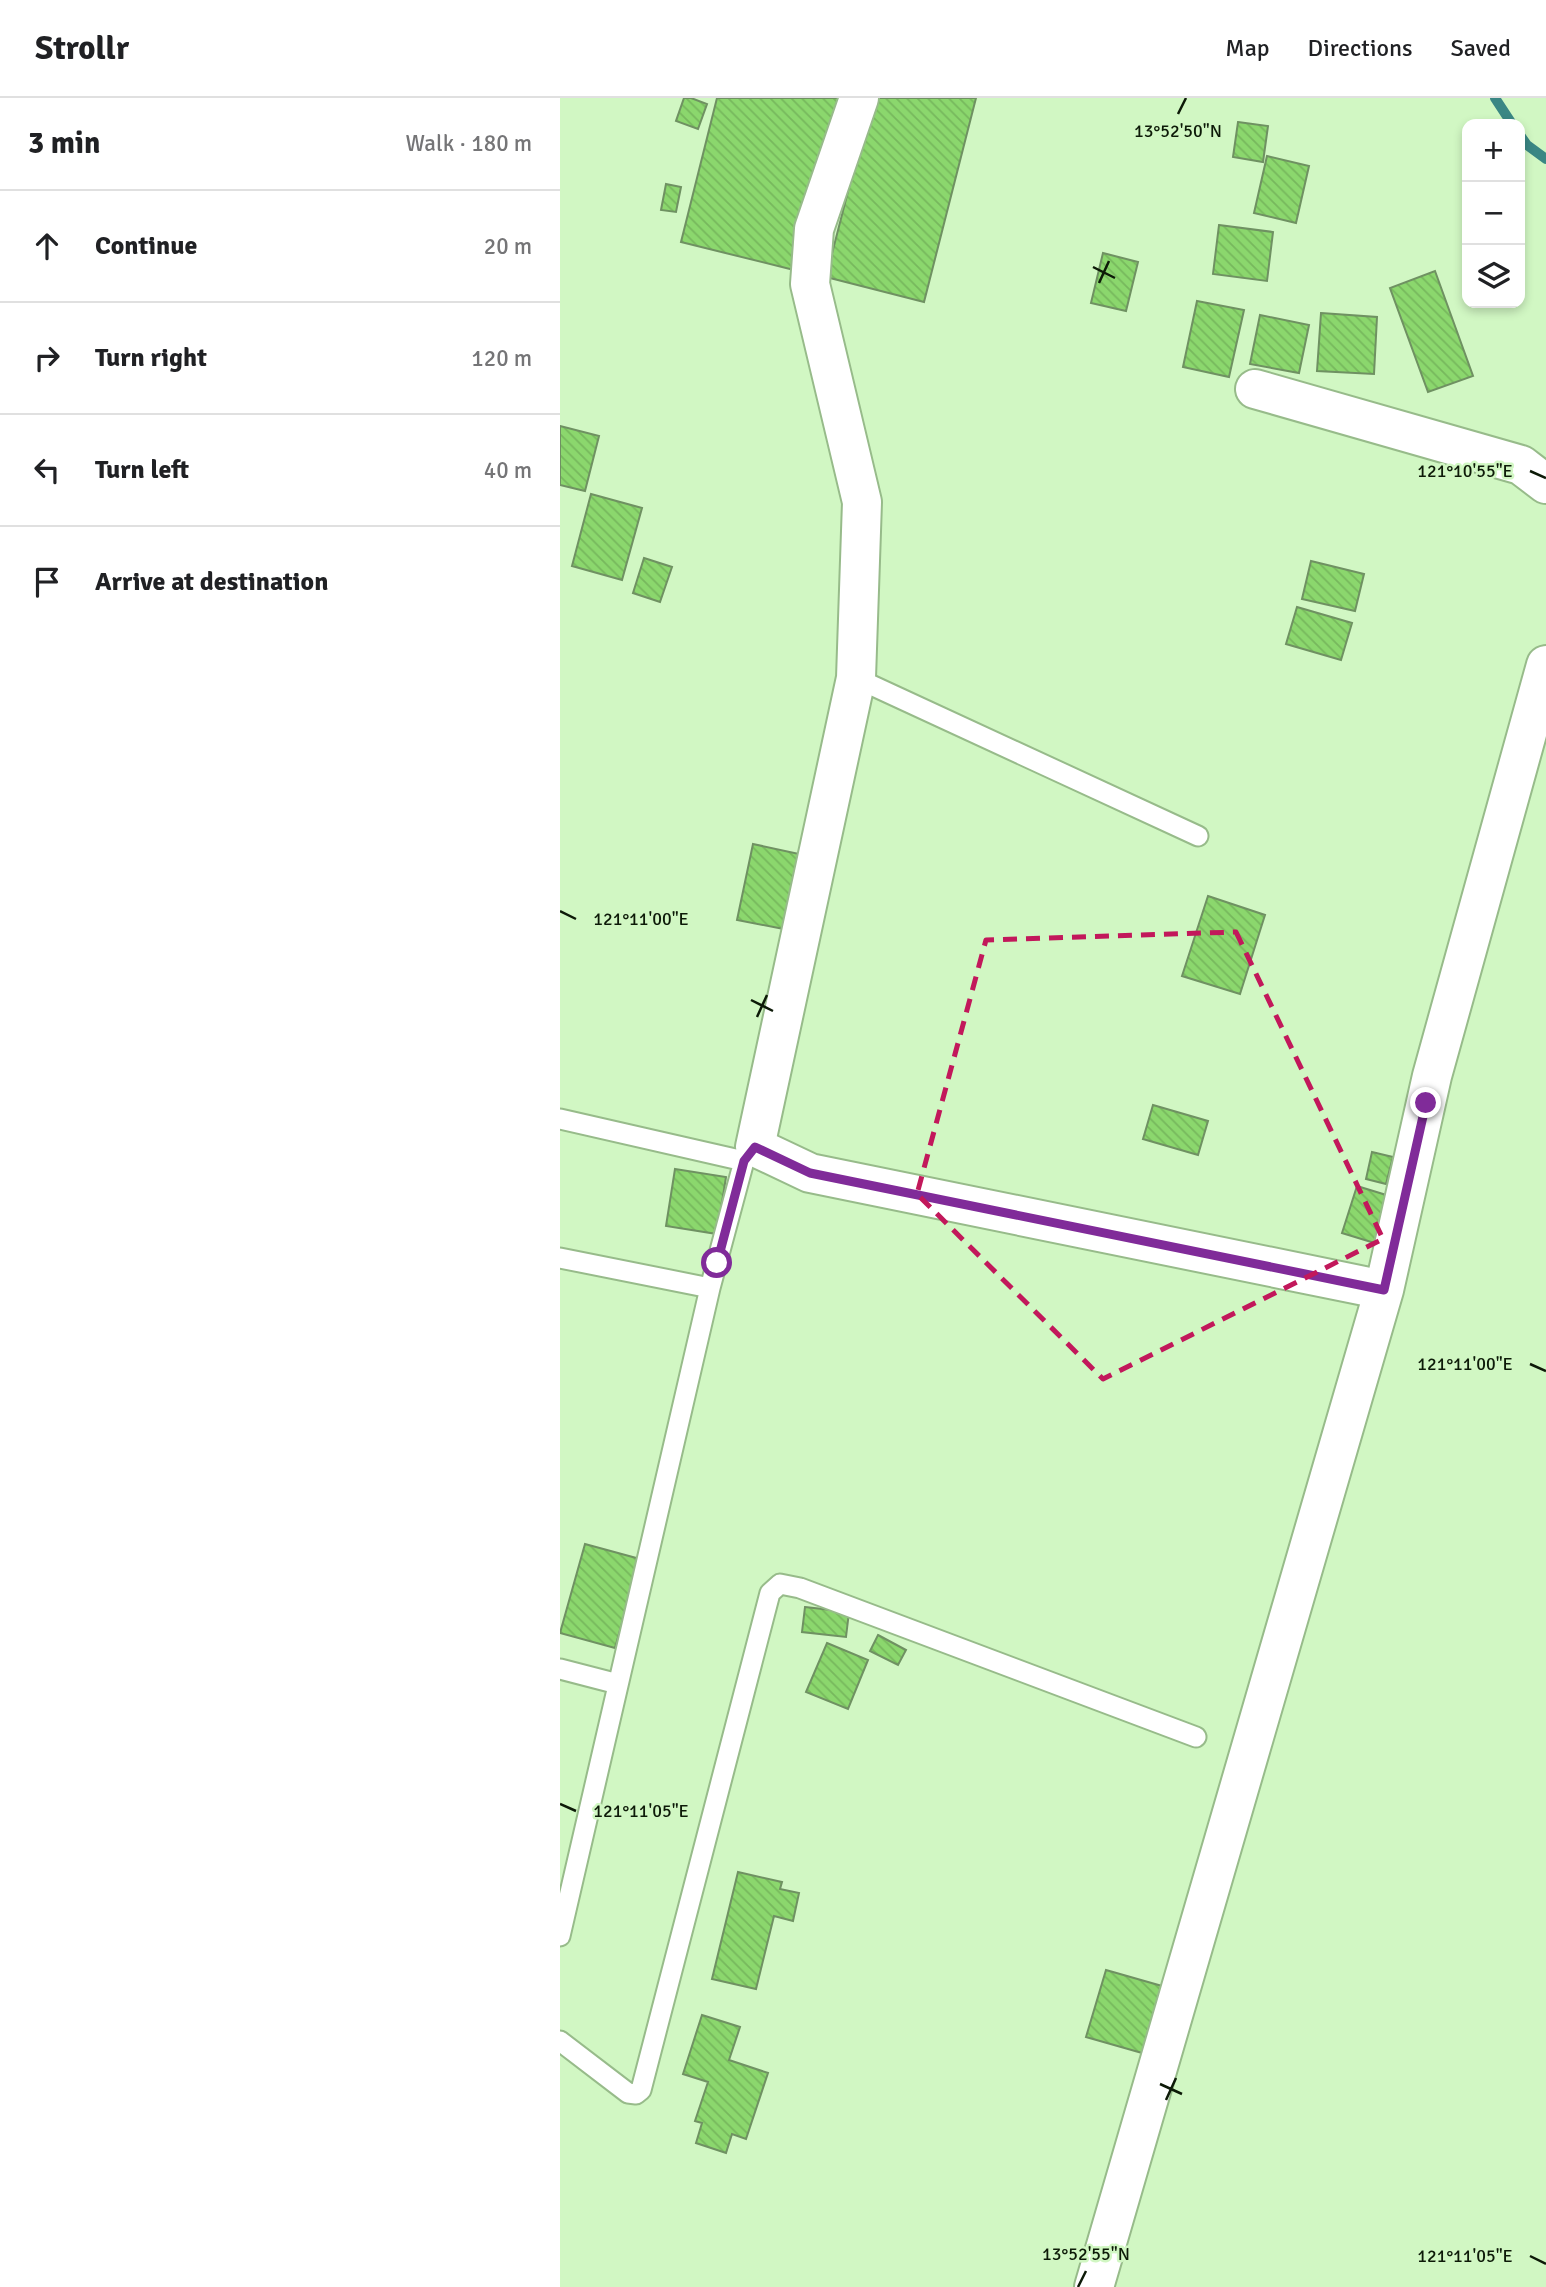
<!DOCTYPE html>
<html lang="en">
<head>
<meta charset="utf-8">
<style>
	body { margin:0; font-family:Signika,sans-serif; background:#f6f6f6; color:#202124 }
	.controls { position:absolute; right:21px; top:21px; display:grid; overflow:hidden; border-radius:14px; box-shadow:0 4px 10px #0003 }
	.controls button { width:63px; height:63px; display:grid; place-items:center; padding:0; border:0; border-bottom:2px solid #e0e0e0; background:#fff; color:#202124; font:35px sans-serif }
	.stop { position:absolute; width:21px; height:21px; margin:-16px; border:5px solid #802b99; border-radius:50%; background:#fff }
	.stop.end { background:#802b99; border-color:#fff; box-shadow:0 2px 7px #0008 }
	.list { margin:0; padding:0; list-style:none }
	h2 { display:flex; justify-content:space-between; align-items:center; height:91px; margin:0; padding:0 28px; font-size:30px }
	h2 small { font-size:23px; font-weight:400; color:#757577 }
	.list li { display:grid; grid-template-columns:46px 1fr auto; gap:21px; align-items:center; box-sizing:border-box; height:112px; padding:0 28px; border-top:2px solid #e0e0e0 }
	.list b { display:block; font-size:26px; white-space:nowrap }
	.list em { font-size:23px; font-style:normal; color:#757577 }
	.icon { flex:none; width:38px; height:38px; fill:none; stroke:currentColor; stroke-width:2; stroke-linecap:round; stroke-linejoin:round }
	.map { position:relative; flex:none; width:986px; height:2189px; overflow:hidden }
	header { display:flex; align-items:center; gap:42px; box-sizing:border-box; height:98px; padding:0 35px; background:#fff; border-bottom:2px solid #e0e0e0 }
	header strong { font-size:33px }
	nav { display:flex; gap:38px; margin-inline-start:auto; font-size:24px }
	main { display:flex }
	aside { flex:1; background:#fff }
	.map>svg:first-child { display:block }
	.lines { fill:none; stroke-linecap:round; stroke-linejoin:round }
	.stream { stroke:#3a8784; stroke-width:10 }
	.building { fill:url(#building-back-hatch); stroke:#6f9162; stroke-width:2 }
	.service-casing { stroke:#97bb8a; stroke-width:23 }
	.minor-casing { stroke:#97bb8a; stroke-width:42 }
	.service { stroke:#fff; stroke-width:19 }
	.minor { stroke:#fff; stroke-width:38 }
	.route { stroke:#802b99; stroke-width:9 }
	.marked { fill:none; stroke:#c2185b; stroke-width:5; stroke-dasharray:14 9; stroke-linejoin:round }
	.ticks { fill:none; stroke:#0d1a08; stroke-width:2.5 }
	.ticks-label { font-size:18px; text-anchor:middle; fill:#0d1a08; stroke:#d1f7c3; stroke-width:5; stroke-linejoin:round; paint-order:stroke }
</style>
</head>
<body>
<header>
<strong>Strollr</strong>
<nav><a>Map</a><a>Directions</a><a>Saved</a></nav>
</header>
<main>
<aside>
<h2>3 min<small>Walk · 180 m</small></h2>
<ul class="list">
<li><svg class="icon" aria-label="ahead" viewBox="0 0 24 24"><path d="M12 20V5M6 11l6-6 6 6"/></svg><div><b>Continue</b></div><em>20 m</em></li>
<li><svg class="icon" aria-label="right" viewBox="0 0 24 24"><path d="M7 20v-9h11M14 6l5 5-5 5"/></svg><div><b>Turn right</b></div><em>120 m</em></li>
<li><svg class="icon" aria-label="left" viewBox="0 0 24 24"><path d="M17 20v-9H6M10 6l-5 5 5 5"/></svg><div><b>Turn left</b></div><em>40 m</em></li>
<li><svg class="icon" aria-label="arrive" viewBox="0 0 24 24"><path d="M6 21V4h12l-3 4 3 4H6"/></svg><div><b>Arrive at destination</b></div></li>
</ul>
</aside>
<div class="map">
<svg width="986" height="2189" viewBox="0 0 986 2189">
	<defs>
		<pattern id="building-back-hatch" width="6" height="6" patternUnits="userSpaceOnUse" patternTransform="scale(1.75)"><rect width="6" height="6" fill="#8bd76d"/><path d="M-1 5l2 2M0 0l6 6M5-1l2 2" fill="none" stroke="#77b85d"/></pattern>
	</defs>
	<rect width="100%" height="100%" fill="#d1f7c3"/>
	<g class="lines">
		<path class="stream" d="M935,0L952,26
			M960,37L967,47L986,61"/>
	</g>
	<path class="building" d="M124,0H131L147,6L138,31L116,23Z
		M157,0H282L238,173L121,144Z
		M312,0H416L364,204L266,179Z
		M678,24L708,28L703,64L673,59Z
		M707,58L749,68L736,125L694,115Z
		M106,86L121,89L116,114L101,112Z
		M659,127L713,134L707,183L653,176Z
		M543,155L578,164L566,213L531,205Z
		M875,173L913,278L868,294L830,190Z
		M637,203L684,212L669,279L623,269Z
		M761,215L817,219L814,276L757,273Z
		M700,217L749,227L739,275L690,266Z
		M0,328L39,338L25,393L0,387Z
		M31,396L82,410L62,482L12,468Z
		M84,460L112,469L100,504L73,495Z
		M751,463L804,476L795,513L742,501Z
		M737,509L792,525L781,562L726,546Z
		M193,746L239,756L224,831L177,822Z
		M648,798L705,817L680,896L622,878Z
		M593,1007L648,1023L638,1057L583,1041Z
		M812,1054L833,1059L826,1086L806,1081Z
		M115,1071L166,1079L157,1136L106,1128Z
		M797,1088L836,1100L821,1147L782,1135Z
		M25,1446L80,1461L55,1550L0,1535Z
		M245,1509L289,1514L286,1539L242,1534Z
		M318,1537L346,1552L338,1567L310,1553Z
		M267,1545L308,1562L288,1611L246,1594Z
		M178,1774L222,1784L220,1791L239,1795L233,1823L214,1818L196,1891L152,1881Z
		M546,1872L602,1888L582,1955L526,1939Z
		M142,1917L180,1929L169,1962L208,1975L186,2041L172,2036L166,2055L136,2045L142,2025L135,2023L148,1984L123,1976Z"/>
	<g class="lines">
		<g class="service-casing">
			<path id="service" d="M296,580L638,738
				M0,1021L184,1063
				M0,1160L150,1190
				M0,1571L58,1586
				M0,1838L150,1190L184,1063L195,1049
				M0,1943L68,1995L76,1996L81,1992L210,1495L220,1486L240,1490L636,1639"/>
		</g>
		<g class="minor-casing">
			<path id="minor" d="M299,0L254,131L250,186L302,404L296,580L195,1049L250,1075L824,1192L534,2189
				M695,291L961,367L986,386
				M824,1192L872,978L986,567"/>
		</g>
		<use href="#service" class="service"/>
		<use href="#minor" class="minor"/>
	</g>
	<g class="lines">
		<path class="route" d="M157,1165L184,1063L195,1049L250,1075L824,1192L866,1005"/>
	</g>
	<path class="marked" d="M676,834L823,1141L543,1281L357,1096L426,842Z"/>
	<path class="ticks" d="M618,16L626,0M533,169L555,180M539,185L549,163M970,373L986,380M0,813L16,821M191,902L213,913M197,919L207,897M970,1266L986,1273M0,1706L16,1713M600,1986L622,1996M606,2002L616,1980M970,2158L986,2166M518,2189L526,2173"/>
	<g class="ticks-label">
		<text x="618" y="39">13°52'50"N</text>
		<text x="905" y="379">121°10'55"E</text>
		<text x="81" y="827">121°11'00"E</text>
		<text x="905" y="1272">121°11'00"E</text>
		<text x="81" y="1719">121°11'05"E</text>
		<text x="526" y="2162">13°52'55"N</text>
		<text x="905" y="2164">121°11'05"E</text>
	</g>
</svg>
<div class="controls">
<button>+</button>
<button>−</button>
<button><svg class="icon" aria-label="layers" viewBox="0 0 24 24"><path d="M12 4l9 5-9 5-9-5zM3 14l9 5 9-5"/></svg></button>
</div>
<div class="stop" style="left:157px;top:1165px"></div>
<div class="stop end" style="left:866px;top:1005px"></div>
</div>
</main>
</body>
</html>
